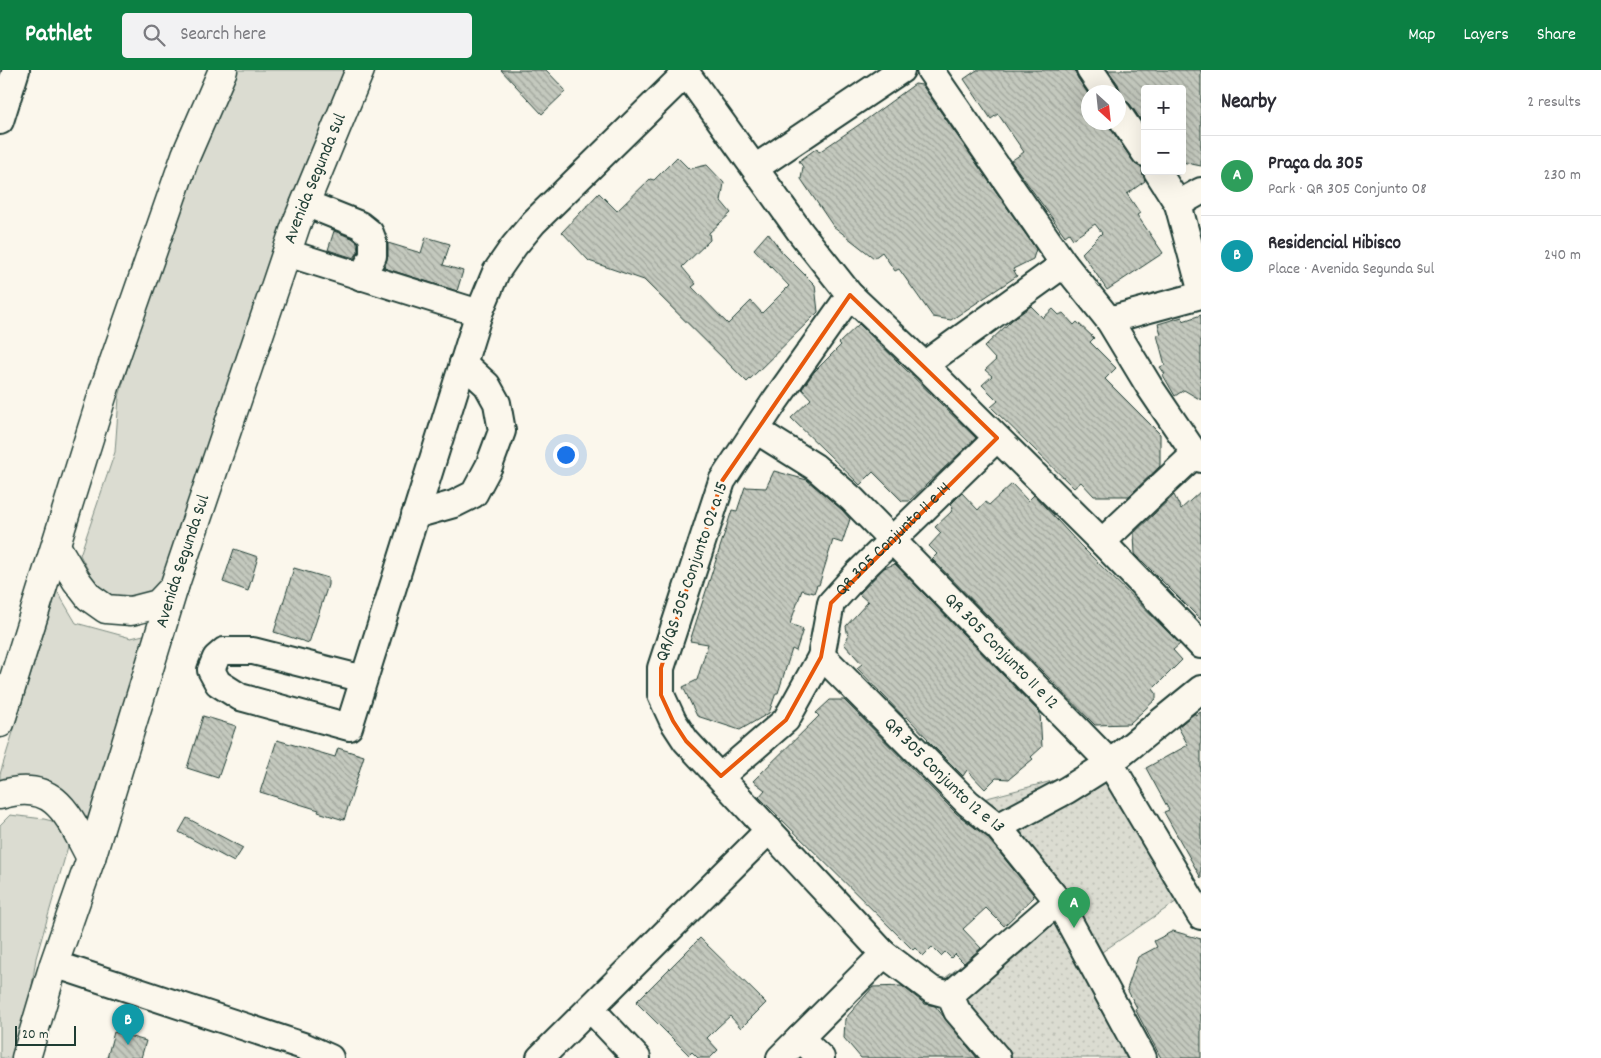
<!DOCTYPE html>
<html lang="en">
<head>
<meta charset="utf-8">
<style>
	body { margin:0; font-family:Dekko,sans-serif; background:#f2f2f3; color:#2b2b33 }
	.controls { position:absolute; right:15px; top:15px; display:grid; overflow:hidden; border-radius:5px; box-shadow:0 5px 20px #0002 }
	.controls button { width:45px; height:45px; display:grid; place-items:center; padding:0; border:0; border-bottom:1px solid #e1e1e2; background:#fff; color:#2b2b33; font:25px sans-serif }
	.compass { position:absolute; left:1081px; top:15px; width:45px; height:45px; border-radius:50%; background:#fff; box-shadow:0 5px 20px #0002; rotate:153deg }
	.scale { position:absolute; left:15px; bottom:12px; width:61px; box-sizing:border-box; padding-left:5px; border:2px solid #1f3d34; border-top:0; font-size:14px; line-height:18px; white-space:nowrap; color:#1f3d34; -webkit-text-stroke:4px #fbf7ec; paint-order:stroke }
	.you { position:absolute; left:565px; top:384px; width:18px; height:18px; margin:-12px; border:4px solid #fff; border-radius:50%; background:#1a73e8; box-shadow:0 0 0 8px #1a73e833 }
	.badge { display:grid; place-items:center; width:32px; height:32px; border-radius:50%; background:#0b8043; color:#fff; font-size:16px; font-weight:700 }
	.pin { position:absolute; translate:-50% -41px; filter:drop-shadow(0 1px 2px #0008) }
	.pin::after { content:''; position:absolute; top:26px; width:18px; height:15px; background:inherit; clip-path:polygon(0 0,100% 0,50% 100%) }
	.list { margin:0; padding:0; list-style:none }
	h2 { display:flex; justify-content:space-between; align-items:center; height:65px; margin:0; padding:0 20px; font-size:21px }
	h2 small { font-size:16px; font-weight:400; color:#7c7c81 }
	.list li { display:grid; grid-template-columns:32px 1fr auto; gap:15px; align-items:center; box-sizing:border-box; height:80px; padding:0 20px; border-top:1px solid #e1e1e2 }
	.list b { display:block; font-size:19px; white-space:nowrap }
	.list p { margin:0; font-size:16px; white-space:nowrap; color:#7c7c81 }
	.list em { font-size:16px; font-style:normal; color:#7c7c81 }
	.icon { flex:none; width:28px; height:28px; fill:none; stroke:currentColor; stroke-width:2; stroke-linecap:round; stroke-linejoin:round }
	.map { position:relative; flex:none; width:1201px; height:988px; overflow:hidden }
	header { display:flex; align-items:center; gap:30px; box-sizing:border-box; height:70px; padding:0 25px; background:#0b8043; color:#fff }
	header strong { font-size:24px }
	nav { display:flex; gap:28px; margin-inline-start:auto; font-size:18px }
	.search { width:350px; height:45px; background:#f2f2f3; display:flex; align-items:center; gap:12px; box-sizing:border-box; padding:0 18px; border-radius:5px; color:#7c7c81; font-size:19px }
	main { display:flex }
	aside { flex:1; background:#fff }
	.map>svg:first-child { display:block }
	.green { fill:#dbdcd1; stroke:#7d8c82 }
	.park { fill:url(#park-dots); stroke:#7d8c82 }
	.building { fill:url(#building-back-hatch); stroke:#1f3d34 }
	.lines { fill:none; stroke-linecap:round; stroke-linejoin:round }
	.minor-casing { stroke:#1f3d34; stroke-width:30 }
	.major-casing { stroke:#1f3d34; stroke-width:31 }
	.minor { stroke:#fbf7ec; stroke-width:26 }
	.major { stroke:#fbf7ec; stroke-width:28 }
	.marked { fill:none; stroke:#e8590c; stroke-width:4; stroke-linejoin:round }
	.labels { text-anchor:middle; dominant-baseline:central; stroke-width:5; stroke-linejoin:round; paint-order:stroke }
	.street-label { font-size:18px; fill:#1f3d34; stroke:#fbf7ec }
</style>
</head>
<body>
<header>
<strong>Pathlet</strong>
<div class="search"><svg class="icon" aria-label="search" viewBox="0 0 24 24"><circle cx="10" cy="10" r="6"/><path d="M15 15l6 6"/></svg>Search here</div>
<nav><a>Map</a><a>Layers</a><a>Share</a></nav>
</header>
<main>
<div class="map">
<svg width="1201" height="988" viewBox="0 0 1201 988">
	<defs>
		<pattern id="park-dots" width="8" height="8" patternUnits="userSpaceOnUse" patternTransform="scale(1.25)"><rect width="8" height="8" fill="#dbdcd1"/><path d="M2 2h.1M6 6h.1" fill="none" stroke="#bcbeb4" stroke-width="1.8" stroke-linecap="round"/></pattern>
		<pattern id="building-back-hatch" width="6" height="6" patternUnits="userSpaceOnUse" patternTransform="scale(1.25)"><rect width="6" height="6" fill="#c4c9be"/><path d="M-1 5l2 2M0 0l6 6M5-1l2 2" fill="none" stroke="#9fa49b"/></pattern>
	</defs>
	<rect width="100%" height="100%" fill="#fbf7ec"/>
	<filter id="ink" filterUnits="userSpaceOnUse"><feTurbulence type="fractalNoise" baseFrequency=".02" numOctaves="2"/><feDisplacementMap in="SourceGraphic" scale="10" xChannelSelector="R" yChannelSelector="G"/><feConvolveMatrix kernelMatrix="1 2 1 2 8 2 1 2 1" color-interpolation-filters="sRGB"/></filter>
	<g filter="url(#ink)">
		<path class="green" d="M236,0H354L169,509L149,530L126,531L99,520L80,485L115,382L119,327L167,162Z
			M57,521L76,553L131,568L156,562L89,755L0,716V704Z
			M10,745L44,749L56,752L69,773L36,888L27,950L15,988H0V755Z"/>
		<path class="park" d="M1116,673L1195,819L1096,886L1151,988H990L928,921L1047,830L968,733L1071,706Z"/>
		<path class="building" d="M501,0H546L566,21L542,44Z
			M977,0H1075L1078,8L1088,24V52H1106L1133,91L1138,96L1143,97L1142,102L1145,111L1127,124L1140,143L1137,145L1163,183L1107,220L1082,183L1102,163L1095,154L1073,169L1069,163L1065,166L1011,91L1024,82L998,44L991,49L964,9Z
			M1108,0H1201V96L1182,92V19H1145V56L1130,34L1125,30L1119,28L1120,20L1118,14Z
			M915,14L922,15L1036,179L1033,189L1013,199L1017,206L951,250L933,247L899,199L895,201L882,182L874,188L833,156L801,109L803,97L799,91L817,78L819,82L863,52Z
			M677,87L689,99L707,95L724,113L721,131L731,143L709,163L710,170L682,197L696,214L692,217L728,254L751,231L762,243L789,216L754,179L768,163L782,182L815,215L818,242L747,312L644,210L589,191L562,162L599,123L617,141L650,109L654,110Z
			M334,161L352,168L357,172L358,182L354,188L328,180Z
			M426,167L450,174L443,195L463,201L457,221L384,198L388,186V173L421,183Z
			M1031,236L1043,248L1053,239L1059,245L1063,243L1074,255L1077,252L1094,268L1090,272L1116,298L1105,309L1160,364V396L1129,426H1094L1081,412L1074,418L991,337L998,331L982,315L992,306L985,300L996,290L984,277L1012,250Z
			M1201,245V330L1184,320L1175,326L1163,305L1165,304L1160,297L1165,295L1157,265L1161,264L1158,254L1182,247L1183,251Z
			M859,254L976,368L909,431H902L873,402L860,415L791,348L811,329L802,319L814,302L841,275L839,273Z
			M774,401L807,410L842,440L850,449L842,473L833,470L819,515H817L814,523L802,520L790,554L803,559L796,581L792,579L778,623H776L769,643L740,660L697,646L683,617L697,610L708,574L690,571L732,440L737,441L745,417L766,418Z
			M1012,414L1028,431L1034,425L1080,475L1180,574L1173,580L1182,590L1153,619L1156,623V629L1129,654L1095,655L932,489L937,484L929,476L941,463L935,457L951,442L953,437L950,435L962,423L978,440L985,432L989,435Z
			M1201,421V550L1135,484L1134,463L1174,425L1181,439Z
			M234,479L258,487L248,521L223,512Z
			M895,494L1040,643L1042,677L1031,687L1033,689L1009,709L996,708L985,719L967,700L963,706L927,670L928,669L907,647L905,648L857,598L862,594L844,574L848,567L846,556L868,532L859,524L884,498Z
			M294,498L328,508V515L309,573L274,562Z
			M830,630H844L957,744L987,767L1033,824L1034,827L1004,856L986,838L963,859L981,878L964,893L955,884L951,888L945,882L941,886L932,877L923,886L915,878L913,880L759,727L765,720L753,711L819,646L816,643Z
			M1201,642V808L1164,742L1169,740L1146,698L1188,675L1178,657L1195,643V645Z
			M203,646L236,656L218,708L187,698Z
			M277,670L335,687L338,678L364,686L344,750L318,742L319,740L260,722Z
			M187,748L243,778L234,792L179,762Z
			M1173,861L1201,869V988H1161L1135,939L1137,938L1127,919L1138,887L1157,877L1154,871Z
			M700,868L766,933L741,958L730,946L718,957L707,968L718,980L710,988H698L692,982L689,985L636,932Z
			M902,916L925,934L935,936L977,988H861L844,968L845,949L873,917Z
			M114,962L146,971L141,988H107Z"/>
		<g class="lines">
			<g class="minor-casing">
				<g id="minor">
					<path d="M684,0L801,163L850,225L924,295L1102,472L1201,575"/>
					<path d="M930,0L1064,194L1109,250L1149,316L1195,384L1201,389"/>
					<path d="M1090,0L1105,22"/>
					<path d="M1118,43L1145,83"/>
					<path d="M0,51L16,0"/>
					<path d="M755,98L901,0"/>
					<path d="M1157,101L1178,134L1201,121"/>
					<path d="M305,133L360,155L370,163L373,171V186L361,207"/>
					<path d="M1178,134L1201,219"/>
					<path d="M287,183L479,243"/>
					<path d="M850,225L775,331L722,411L661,598V625L673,651L686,671L884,884L932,920L950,925L957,941L997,988"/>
					<path d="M1109,250L1201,225"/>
					<path d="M924,295L1064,194"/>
					<path id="s1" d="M756,360L815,397L852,429L1110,693L1201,846"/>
					<path d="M415,445L454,434L474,424L489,396L502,361L497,333L487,315L463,293"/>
					<path d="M1102,472L1195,384"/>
					<path id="s2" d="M821,587L829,593L968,733L998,757L1058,831L1143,988"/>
					<path d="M364,609L253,581H224L216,588L211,600L218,613L240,627L349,657L364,609L479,243L496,202L514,176L534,152L686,3"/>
					<path id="s3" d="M721,706L786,650L821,587L831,533L858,503L997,368"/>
					<path d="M998,757L1067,720L1110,693L1201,619"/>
					<path d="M54,894L303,976L330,988"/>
					<path d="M950,925L1058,831"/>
					<path d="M591,939L637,988"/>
					<path d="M800,968L821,988"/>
					<path d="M540,988L769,760"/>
					<path d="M780,988L884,884"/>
				</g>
			</g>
			<g class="major-casing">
				<g id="major">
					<path d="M56,476L76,510L89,527L106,539L131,541L158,534L174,517"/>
					<path d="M0,653L105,317L186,85L223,0"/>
					<path d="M0,725C56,707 69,747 91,788"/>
					<path id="s4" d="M26,988L54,894L91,788L174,517L296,155L360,0"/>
				</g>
			</g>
			<use href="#minor" class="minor"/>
			<use href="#major" class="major"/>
		</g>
	</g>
	<path class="marked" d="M850,225L997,368L831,533L821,587L786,650L721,706L686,671L673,651L661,625V598L722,411Z"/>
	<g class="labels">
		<g class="street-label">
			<text stroke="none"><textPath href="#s4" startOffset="926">Avenida Segunda Sul</textPath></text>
			<text stroke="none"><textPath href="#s3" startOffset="302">QR 305 Conjunto 11 e 14</textPath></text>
			<text stroke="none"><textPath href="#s4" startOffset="521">Avenida Segunda Sul</textPath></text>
			<text transform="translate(693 502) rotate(-71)">QR/QS 305 Conjunto 02 a 15</text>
			<text stroke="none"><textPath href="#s1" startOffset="332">QR 305 Conjunto 11 e 12</textPath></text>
			<text stroke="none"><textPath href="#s2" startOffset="171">QR 305 Conjunto 12 e 13</textPath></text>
		</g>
	</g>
</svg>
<div class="controls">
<button>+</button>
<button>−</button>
</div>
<svg class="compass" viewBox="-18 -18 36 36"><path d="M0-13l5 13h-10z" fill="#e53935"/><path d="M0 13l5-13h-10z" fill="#7c7c81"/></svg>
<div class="scale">20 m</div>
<div class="you"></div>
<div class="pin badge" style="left:1074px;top:858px;background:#2e9e5b">A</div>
<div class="pin badge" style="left:128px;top:975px;background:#0f9aa8">B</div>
</div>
<aside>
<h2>Nearby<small>2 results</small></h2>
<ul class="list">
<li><span class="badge" style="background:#2e9e5b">A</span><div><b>Praça da 305</b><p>Park · QR 305 Conjunto 08</p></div><em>230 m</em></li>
<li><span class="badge" style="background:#0f9aa8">B</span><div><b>Residencial Hibisco</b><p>Place · Avenida Segunda Sul</p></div><em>240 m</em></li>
</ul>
</aside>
</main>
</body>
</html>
